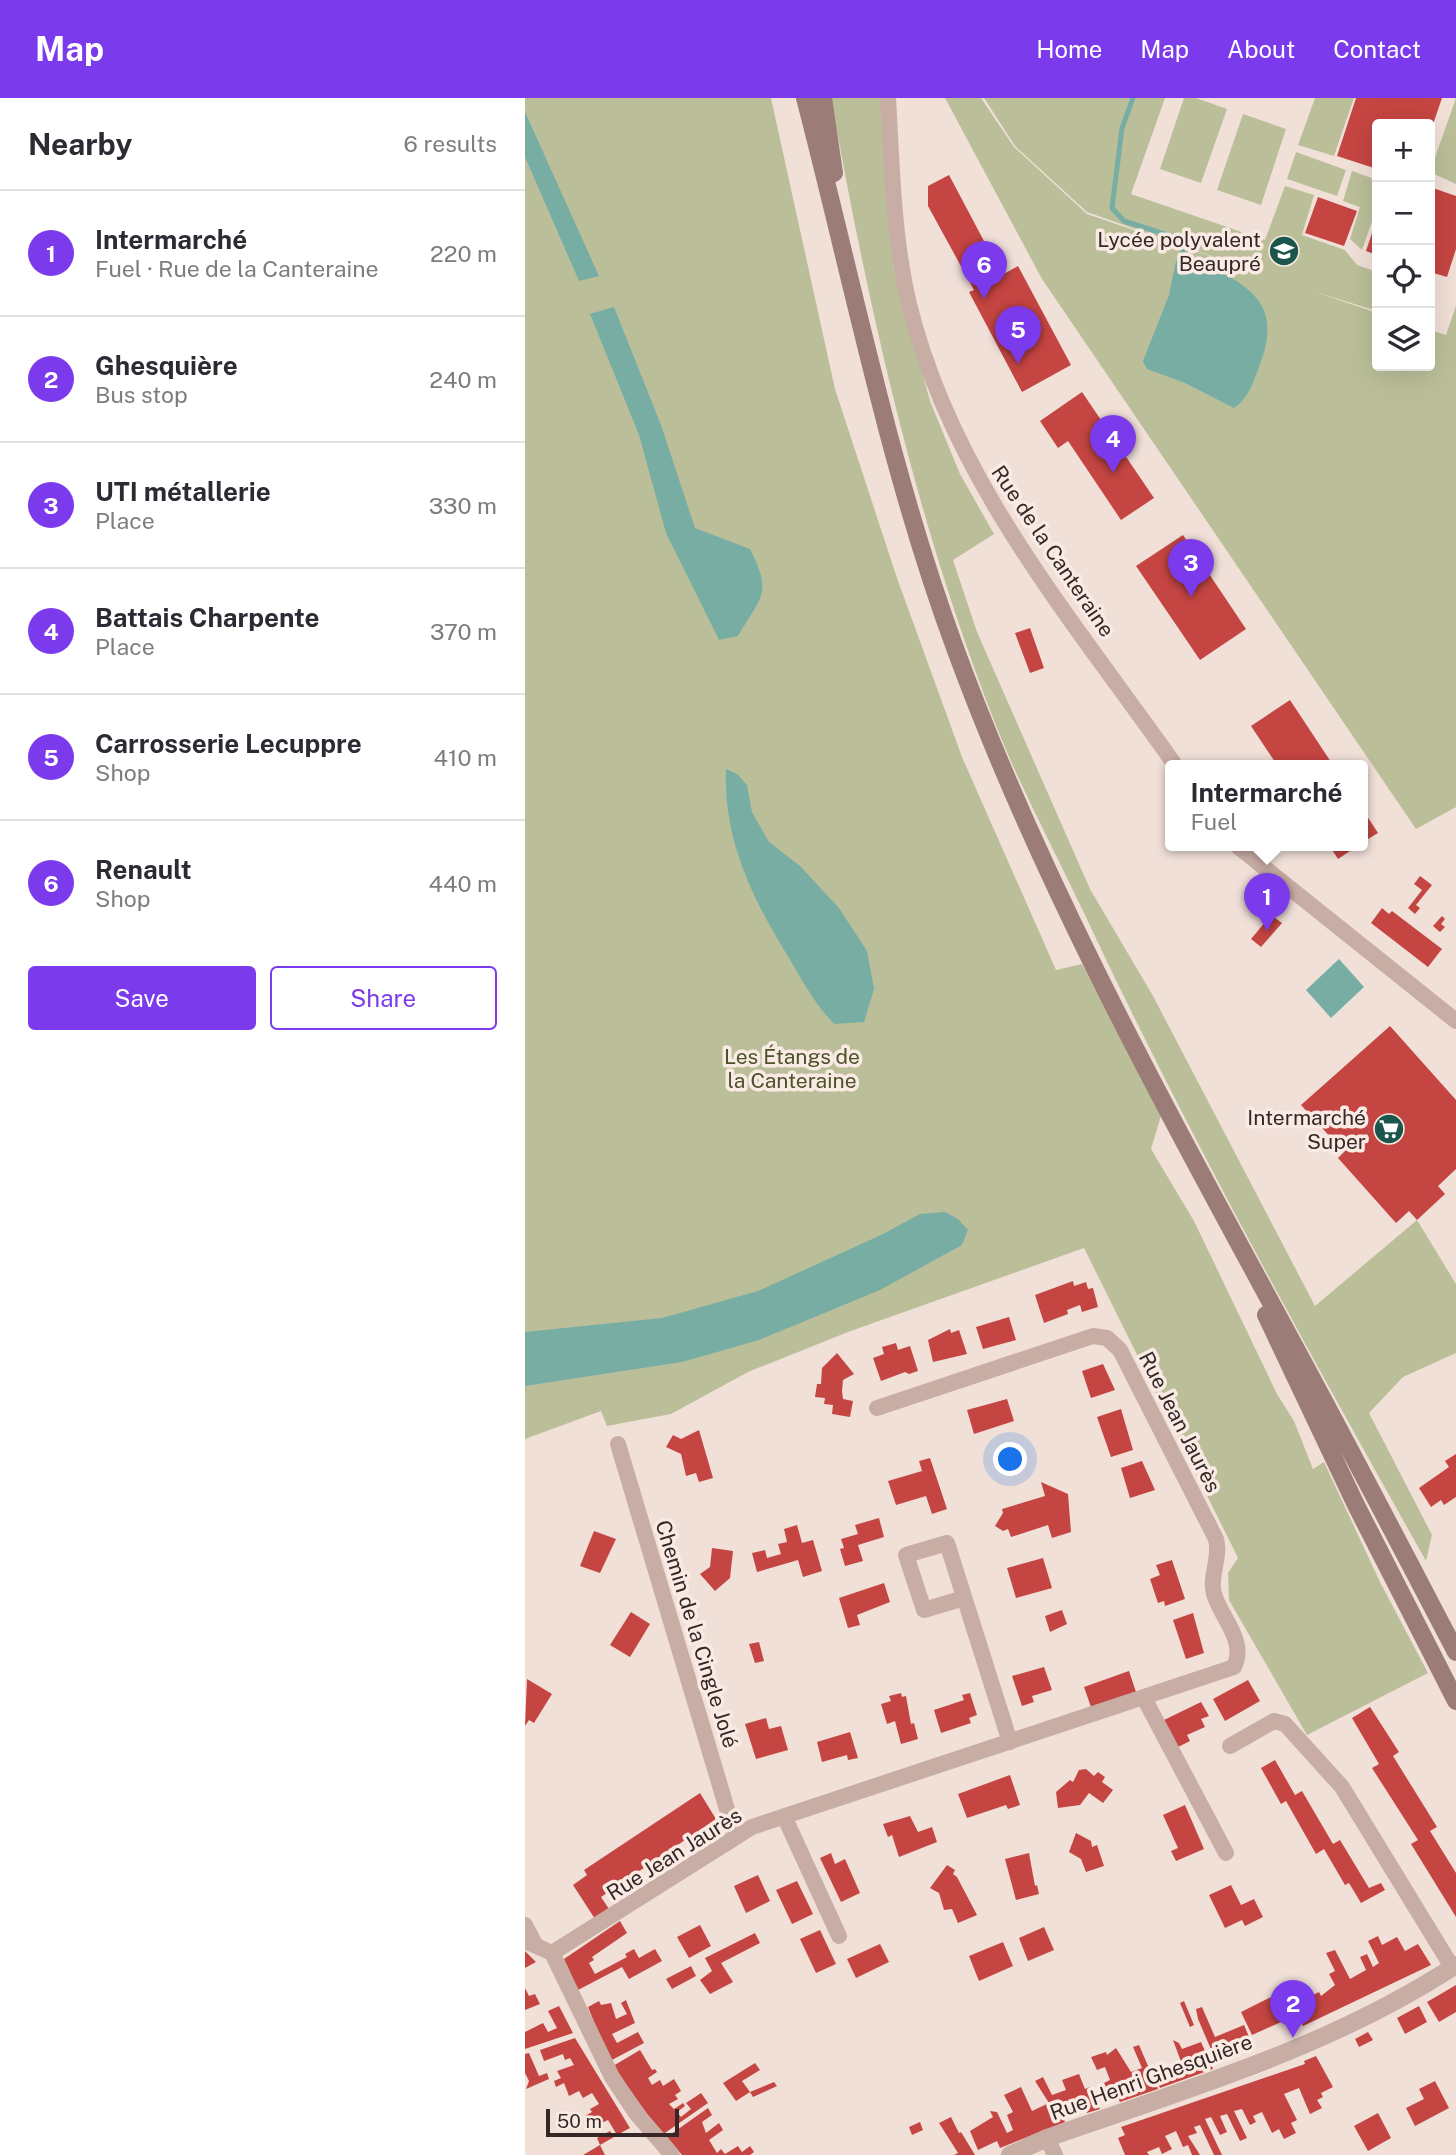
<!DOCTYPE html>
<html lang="en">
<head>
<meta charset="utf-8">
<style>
	body { margin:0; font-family:"Public Sans",sans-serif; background:#f2f2f3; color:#2b2b33 }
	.controls { position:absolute; right:21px; top:21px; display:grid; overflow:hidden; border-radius:7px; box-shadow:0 7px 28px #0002 }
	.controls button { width:63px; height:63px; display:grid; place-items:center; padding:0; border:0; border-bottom:2px solid #e1e1e2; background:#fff; color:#2b2b33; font:35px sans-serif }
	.scale { position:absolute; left:21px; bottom:18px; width:133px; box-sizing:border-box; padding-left:7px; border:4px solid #342726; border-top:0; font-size:19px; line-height:24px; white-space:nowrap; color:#342726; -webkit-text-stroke:5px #f9ebe4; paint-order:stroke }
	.you { position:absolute; left:486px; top:1362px; width:24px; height:24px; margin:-18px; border:5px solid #fff; border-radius:50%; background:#1a73e8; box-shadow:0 0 0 10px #1a73e833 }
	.badge { display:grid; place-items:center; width:46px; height:46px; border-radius:50%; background:#7c3aed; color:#fff; font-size:23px; font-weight:700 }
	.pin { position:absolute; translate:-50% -58px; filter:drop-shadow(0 2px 4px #0008) }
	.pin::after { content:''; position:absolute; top:37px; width:24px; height:21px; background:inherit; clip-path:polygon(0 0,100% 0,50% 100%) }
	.popup { position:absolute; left:640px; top:662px; width:203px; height:91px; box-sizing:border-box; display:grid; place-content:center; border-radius:7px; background:#fff; filter:drop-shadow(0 2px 5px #0005); font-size:23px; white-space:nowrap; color:#7c7c81 }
	.popup b { font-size:26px; color:#2b2b33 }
	.popup::after { content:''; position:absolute; left:50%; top:100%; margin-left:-14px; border:14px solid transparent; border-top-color:#fff }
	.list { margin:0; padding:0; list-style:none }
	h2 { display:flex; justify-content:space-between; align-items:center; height:91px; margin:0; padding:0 28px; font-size:30px }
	h2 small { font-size:23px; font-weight:400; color:#7c7c81 }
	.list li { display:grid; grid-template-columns:46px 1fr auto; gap:21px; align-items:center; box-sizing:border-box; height:126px; padding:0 28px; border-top:2px solid #e1e1e2 }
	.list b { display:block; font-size:26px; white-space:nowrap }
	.list p { margin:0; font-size:23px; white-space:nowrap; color:#7c7c81 }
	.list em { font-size:23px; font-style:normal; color:#7c7c81 }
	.actions { display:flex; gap:14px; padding:21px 28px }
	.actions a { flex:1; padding:16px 0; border:2px solid #7c3aed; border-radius:7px; text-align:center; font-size:24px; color:#7c3aed }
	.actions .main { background:#7c3aed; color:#fff }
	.icon { flex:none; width:38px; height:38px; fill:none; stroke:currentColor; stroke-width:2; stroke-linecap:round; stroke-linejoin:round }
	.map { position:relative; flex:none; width:931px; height:2057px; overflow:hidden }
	header { display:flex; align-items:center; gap:42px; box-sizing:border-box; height:98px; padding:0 35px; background:#7c3aed; color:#fff }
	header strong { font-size:33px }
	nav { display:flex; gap:38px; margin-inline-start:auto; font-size:24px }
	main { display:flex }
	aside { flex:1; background:#fff }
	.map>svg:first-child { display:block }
	.green { fill:#bbbf99 }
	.water { fill:#78ada4 }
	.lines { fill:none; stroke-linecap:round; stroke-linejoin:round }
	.stream { stroke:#78ada4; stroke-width:5 }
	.building { fill:#c54542 }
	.minor { stroke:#c8ada5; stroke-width:16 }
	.tertiary { stroke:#c8ada5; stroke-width:18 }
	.secondary { stroke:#9c7c76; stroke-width:18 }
	.labels { text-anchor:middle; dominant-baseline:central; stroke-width:7; stroke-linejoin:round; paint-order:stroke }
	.poi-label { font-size:21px; fill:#342726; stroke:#f9ebe4; text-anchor:end }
	.street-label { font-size:21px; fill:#342726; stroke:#f9ebe4 }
	.park-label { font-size:21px; fill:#4c522a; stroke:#f9ebe4 }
</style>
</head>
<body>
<header>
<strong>Map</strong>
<nav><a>Home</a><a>Map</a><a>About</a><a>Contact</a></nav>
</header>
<main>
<aside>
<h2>Nearby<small>6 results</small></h2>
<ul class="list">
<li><span class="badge">1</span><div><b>Intermarché</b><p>Fuel · Rue de la Canteraine</p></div><em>220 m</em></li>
<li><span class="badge">2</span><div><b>Ghesquière</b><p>Bus stop</p></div><em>240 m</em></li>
<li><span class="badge">3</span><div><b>UTI métallerie</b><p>Place</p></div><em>330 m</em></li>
<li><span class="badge">4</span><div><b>Battais Charpente</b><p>Place</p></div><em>370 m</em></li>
<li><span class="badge">5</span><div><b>Carrosserie Lecuppre</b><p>Shop</p></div><em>410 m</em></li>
<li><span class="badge">6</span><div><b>Renault</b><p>Shop</p></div><em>440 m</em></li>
</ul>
<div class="actions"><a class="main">Save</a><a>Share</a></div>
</aside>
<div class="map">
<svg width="931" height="2057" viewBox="0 0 931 2057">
	<rect width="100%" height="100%" fill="#f1e0d8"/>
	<path class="green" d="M0,0H246L310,291L372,480L437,659L531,872L557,866L636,1018L626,1051L669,1123L752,1296L769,1323L788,1371L799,1364L855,1484L903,1575L782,1637L704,1502L703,1475L713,1460L559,1150L323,1234L223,1274L146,1316L82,1328L76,1313L0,1341Z
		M306,0H356L369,173L405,303L435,376L469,436L428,462L452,534L565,791L628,898L790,1208L892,1122L931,1186V1255L878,1279L844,1315L907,1437L901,1463C781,1249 662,1035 558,813C529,751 495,689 470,625C391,423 344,213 306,0Z
		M420,0H456L489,49L562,116L852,215V268H905V232L921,237L931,208V709L891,731L517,181Z
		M459,0H640L606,96L740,142L760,88L789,97L777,137L820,152L832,167L852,174V213L771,188L562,114L490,48Z
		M659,0H671L702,11L676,85L635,71Z
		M790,0H829L809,58L773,47Z
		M931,0V86L905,74Z
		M718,16L761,31L736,107L692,92Z
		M771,54L821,72L812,98L762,81Z
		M827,73L852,82V109L837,152L825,141L835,109L818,103Z"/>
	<path class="water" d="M0,14L74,178L54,183L0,59Z
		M667,157C719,188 761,199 734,269C728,285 723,301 709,310L660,285L622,271L618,263L644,197L651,163Z
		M89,209L136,327L170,430L225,451C248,496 236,498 213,538L194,542L141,435L114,337L65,216Z
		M201,671L212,676L222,687L227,714L244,744L275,768L314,810L342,853L349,891L339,924L309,926C290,906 278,884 264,860C228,802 198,741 201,671Z
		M814,861L839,889L806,920L781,892Z
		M420,1114L433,1121L443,1132L437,1147L355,1192L234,1242L157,1264L0,1288V1234L137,1220L233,1193L356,1137L395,1116Z"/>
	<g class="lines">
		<path class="stream" d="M608,0L597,30L587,110L599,123L652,140L660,159"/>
	</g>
	<path class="building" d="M831,0H917L905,35V26H852V71L812,58Z
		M424,77L477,177L493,168L546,267L497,294L444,194L449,192L403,108V88Z
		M905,89L931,98V151L922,179L905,174Z
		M793,99L832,113L819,148L780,135Z
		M852,120V157L841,153Z
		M557,294L629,400L596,422L543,343L533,350L515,323Z
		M658,437L721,531L675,562L611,468Z
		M505,530L519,570L505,575L490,535Z
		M765,602L808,667H752L726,628Z
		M838,712L853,735L838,744Z
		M804,747H834L813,761Z
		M895,778L907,787L891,807L895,810L890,816L883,810L897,792L889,786Z
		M857,810L864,816L867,813L917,851L903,869L846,825Z
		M746,817L757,825L736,849L726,841Z
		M917,818L920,821L916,826L920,829L915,834L908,828Z
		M865,928L931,1002V1071L913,1088L920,1096L892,1122L884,1113L871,1125L813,1060L819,1054L776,1007Z
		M548,1183L549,1188L561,1184L563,1191L568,1190L573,1209L557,1214L555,1207L542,1212L543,1216L519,1225L510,1197Z
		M484,1219L491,1242L458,1251L451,1229Z
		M425,1231L426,1235L434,1232L442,1256L408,1264L403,1242Z
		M371,1245L373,1252L385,1248L393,1273L384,1276L380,1274L356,1283L348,1260L359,1256L357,1249Z
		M312,1255L329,1276L318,1282L317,1293L318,1301L328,1303L325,1319L307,1316L308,1307L299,1306L300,1300L290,1299L292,1286H296L297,1270Z
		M578,1266L590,1292L566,1300L557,1273Z
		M482,1301L489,1323L449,1336L442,1312Z
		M596,1311L608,1352L586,1359L572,1319Z
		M174,1332L188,1380L174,1384L171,1375L161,1378L156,1356L141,1349L148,1337L156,1341Z
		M931,1356V1399L919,1407L916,1402L906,1409L894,1390L924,1369L920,1363Z
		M405,1360L422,1411L407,1416L401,1398L371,1407L363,1383L397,1373L394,1363Z
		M617,1363L630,1392L605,1400L596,1370Z
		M516,1384L543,1396L546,1434L527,1440L523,1427L486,1439L483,1431L478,1433L470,1428L478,1415L477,1411L520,1398Z
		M354,1420L359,1439L333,1447L338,1463L320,1468L315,1451L319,1450L316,1441L333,1436L330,1427Z
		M272,1427L277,1445L288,1442L297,1473L278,1479L273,1462L232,1474L227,1455L240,1452L242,1460L256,1456L253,1446L262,1444L259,1431Z
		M69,1433L91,1441L75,1475L55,1468Z
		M187,1450L208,1453L205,1480L190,1493L175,1476L185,1469Z
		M518,1460L527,1490L491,1500L482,1470Z
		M647,1462L660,1501L640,1508L639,1503L633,1505L625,1481L635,1477L631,1467Z
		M359,1485L365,1504L332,1517L335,1527L323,1530L314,1500Z
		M537,1512L542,1526L525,1534L520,1518Z
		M106,1514L125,1526L105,1559L85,1547Z
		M668,1515L679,1555L661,1561L648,1522Z
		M234,1544L239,1563L230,1565L224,1546Z
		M519,1569L527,1592L507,1598L509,1604L497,1608L487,1578Z
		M604,1573L611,1594L566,1609L559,1589Z
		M2,1581L27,1596L9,1625L4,1622L0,1628Z
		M723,1582L735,1603L700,1623L688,1601Z
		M376,1595L377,1599L381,1598L386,1626L389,1625L393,1641L376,1646L370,1623L362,1626L356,1606L366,1603L364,1598Z
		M445,1595L452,1617L444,1620L446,1625L416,1635L409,1612L439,1602L437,1597Z
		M676,1604L684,1618L676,1621L680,1629L662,1637L665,1643L651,1650L637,1623Z
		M845,1609L874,1654L868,1658L912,1729L905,1733L931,1775V1819L886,1746L893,1742L847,1670L854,1666L827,1620Z
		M241,1620L244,1631L256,1628L263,1652L231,1661L220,1626Z
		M325,1634L333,1660L323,1662L322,1657L297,1664L292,1644Z
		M750,1662L770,1697L777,1693L808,1746L815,1742L844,1790L856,1785L860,1792L836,1805L824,1785L820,1787L799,1751L791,1756L761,1703L756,1706L736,1670Z
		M561,1671L569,1678L573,1674L580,1679L577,1684L588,1692L578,1705L564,1695L555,1707L533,1710L531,1694L545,1682L548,1684L554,1672Z
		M485,1677L495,1707L483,1711L481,1707L442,1720L433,1696Z
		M175,1695L191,1721L76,1799L84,1811L70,1821L48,1787L62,1777L59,1772Z
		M660,1707L679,1751L651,1763L646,1753L653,1750L638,1717Z
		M385,1718L393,1734L407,1729L412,1744L374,1759L367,1737L363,1739L358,1726Z
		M551,1735L566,1743L567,1749L572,1747L579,1768L561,1774L556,1761L544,1754Z
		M306,1755L310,1766L320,1761L335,1795L316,1804L295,1760Z
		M504,1755L510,1788L512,1787L514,1796L491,1802L480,1761Z
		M422,1767L430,1772L428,1776L432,1779L452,1817L433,1825L427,1811L419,1812L414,1795L405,1790Z
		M233,1777L245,1803L221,1815L209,1788Z
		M272,1783L288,1816L267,1826L251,1792Z
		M706,1787L716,1807L729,1801L738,1819L720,1828L717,1822L700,1830L684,1797Z
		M95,1823L102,1835L67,1859L69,1862L64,1865L70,1876L102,1859L100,1856L109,1851L114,1860L130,1851L137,1863L104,1881L97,1869L53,1892L39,1861Z
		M175,1827L186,1848L164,1860L152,1839Z
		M519,1829L529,1852L503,1863L494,1840Z
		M295,1832L311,1866L291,1875L275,1841Z
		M230,1835L235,1845L196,1865L208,1884L185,1896L175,1882L187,1873L180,1860Z
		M853,1838L857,1847L872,1839L880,1853L893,1846L906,1867L778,1928L769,1909L776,1906L772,1898L775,1896L778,1902L794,1894L796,1898L810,1887L804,1876L810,1873L801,1855L810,1852L825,1881L841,1872L835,1859L842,1856L848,1869L854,1865L843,1843Z
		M478,1844L488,1868L454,1883L444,1858Z
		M355,1846L364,1864L331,1880L322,1861Z
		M0,1853L11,1864L0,1870Z
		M166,1868L171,1878L147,1891L141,1881Z
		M931,1887V1914L914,1924L902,1904Z
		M0,1890L4,1898L10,1896L15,1906L0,1912Z
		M746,1899L756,1924L727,1937L716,1914Z
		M101,1902L110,1925L87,1936L92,1945L113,1934L119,1945L85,1963L63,1909L74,1903L76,1907L86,1905L91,1921L102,1916L96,1905Z
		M659,1903L669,1927L665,1929L655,1905Z
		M34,1908L48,1935L0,1951V1934L18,1925L23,1934L32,1930L23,1913Z
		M894,1908L902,1924L880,1936L872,1920Z
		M677,1909L690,1939L719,1927L728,1948L691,1963L673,1921L671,1911Z
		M843,1934L848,1942L834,1949L830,1941Z
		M50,1940L105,2030L92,2037L83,2022L62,2032L60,2018L67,2014L65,2011L74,2006L67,1995L58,2000L54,1993L44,1998L39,1985L31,1989L29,1983L36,1980L32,1973L49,1967L45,1960L40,1962L38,1956L19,1963L15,1952Z
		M648,1942L654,1945L657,1951L676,1944L688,1971L635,1990L630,1979L658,1969Z
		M614,1947L633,1991L595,2004L593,2000L587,2003L579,1985L585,1982L580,1969L572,1972L566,1959L581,1954L582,1957L591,1950L606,1974L617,1970L608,1949Z
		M115,1952L127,1972L130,1971L132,1974L123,1980L127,1987L135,1982L138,1988L149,1981L152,1986L156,1993L150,1997L153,2001L144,2006L149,2011L158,2005L160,2008L152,2014L156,2019L166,2011L161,2005L176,1995L183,2005L137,2037L88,1968Z
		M4,1955L14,1978L22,1975L24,1981L1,1991L4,1983L0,1975V1956Z
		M791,1958L808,1989L796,1995L798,1999L792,2002L797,2010L785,2016L774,1990L759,1996L772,2022L766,2025L771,2035L759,2041L754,2031L747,2035L737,2014L728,2018L731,2024L725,2027L717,2011L709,2013L722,2040L715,2043L702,2016L695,2018L702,2034L695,2037L686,2019L680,2021L697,2057H689L675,2027L669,2029L672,2035L663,2038L675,2057H667L663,2047L658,2049L651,2033L640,2038L647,2051L637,2056L634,2049L622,2054L624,2057H600L593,2040L600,2037L596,2029L780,1966L779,1963Z
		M230,1965L235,1972L217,1983L225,1994L211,2003L198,1985Z
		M554,1976L560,1991L565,1989L575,2011L562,2015L559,2009L537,2017L540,2024L475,2050L472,2043L453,2052L445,2033L468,2019L465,2013L472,2014L482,2035L488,2032L482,2017L488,2014L479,1997L496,1989L507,2013L524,2005L510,1983L518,1979L527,1997L541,1992L537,1982Z
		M910,1983L924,2010L890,2028L881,2010L899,2001L894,1991Z
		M249,1984L252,1988L228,1999L225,1994Z
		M183,2010L187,2017L177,2024L181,2035L194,2025L198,2032L184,2042L192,2055L196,2051L200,2056L213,2048L217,2054L225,2048L229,2054L225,2057H157L142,2039Z
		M853,2015L866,2040L843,2053L829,2028Z
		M426,2019L434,2035L436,2034L450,2057H429L433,2055L414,2025Z
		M395,2024L398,2032L387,2037L384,2029Z
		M85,2033L89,2039L75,2047L72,2040Z
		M75,2047L80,2057H58Z"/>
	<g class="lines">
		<path class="minor" d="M363,0C367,69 368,139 384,206C427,382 548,522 650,667
			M711,747L931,923
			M93,1346L210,1738
			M439,1500L399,1512L381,1457L422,1445L485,1644
			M619,1600L701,1755
			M705,1648L749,1623L760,1626L817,1689L927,1869
			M259,1718L314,1838
			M0,1827L10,1846
			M0,1843L27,1855
			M27,1855L227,1729L709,1569C722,1543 696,1520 689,1496C684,1478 696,1460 691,1441L595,1252L582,1240L568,1238L352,1310
			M27,1855L87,1979L111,2015L147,2057
			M522,2040L530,2057"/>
		<path class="tertiary" d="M485,2057L522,2040C662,1991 806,1949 931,1867"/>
		<path class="secondary" d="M280,0C328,184 364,371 430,550C518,790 643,1014 764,1238C821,1343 876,1449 931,1554
			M298,0L309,75
			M741,1217L831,1407L931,1603"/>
	</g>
	<defs>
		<g id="school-disc" transform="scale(1.575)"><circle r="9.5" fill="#1c554c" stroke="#f9ebe4"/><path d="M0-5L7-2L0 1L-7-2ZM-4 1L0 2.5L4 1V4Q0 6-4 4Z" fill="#fff"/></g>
		<g id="supermarket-disc" transform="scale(1.575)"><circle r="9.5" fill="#1c554c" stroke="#f9ebe4"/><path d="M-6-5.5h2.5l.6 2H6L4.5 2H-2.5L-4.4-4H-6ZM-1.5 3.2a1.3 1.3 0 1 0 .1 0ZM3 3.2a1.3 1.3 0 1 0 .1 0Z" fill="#fff"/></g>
	</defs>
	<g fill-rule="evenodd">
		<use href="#school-disc" x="759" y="153"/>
		<use href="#supermarket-disc" x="864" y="1031"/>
	</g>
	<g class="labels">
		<g class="poi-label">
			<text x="736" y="141">Lycée polyvalent<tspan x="736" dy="24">Beaupré</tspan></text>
			<text x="841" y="1019">Intermarché<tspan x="841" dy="24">Super</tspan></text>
		</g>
		<g class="street-label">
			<text transform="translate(528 453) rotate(56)">Rue de la Canteraine</text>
			<text transform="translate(655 1324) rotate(63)">Rue Jean Jaurès</text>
			<text transform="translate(172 1536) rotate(73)">Chemin de la Cingle Jolé</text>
			<text transform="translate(149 1756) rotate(-32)">Rue Jean Jaurès</text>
			<text transform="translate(626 1979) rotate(-20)">Rue Henri Ghesquière</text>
		</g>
		<g class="park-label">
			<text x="267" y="958">Les Étangs de<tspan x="267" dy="24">la Canteraine</tspan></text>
		</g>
	</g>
</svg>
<div class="controls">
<button>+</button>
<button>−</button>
<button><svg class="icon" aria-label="locate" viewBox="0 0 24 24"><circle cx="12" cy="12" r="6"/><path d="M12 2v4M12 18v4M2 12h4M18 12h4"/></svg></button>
<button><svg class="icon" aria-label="layers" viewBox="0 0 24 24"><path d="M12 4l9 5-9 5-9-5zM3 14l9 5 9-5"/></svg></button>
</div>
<div class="scale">50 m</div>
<div class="you"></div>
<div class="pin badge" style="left:742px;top:833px">1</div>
<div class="popup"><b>Intermarché</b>Fuel</div>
<div class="pin badge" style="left:768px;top:1940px">2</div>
<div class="pin badge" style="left:666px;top:499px">3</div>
<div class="pin badge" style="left:588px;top:375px">4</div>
<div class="pin badge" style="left:493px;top:266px">5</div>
<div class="pin badge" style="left:459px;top:201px">6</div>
</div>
</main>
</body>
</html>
